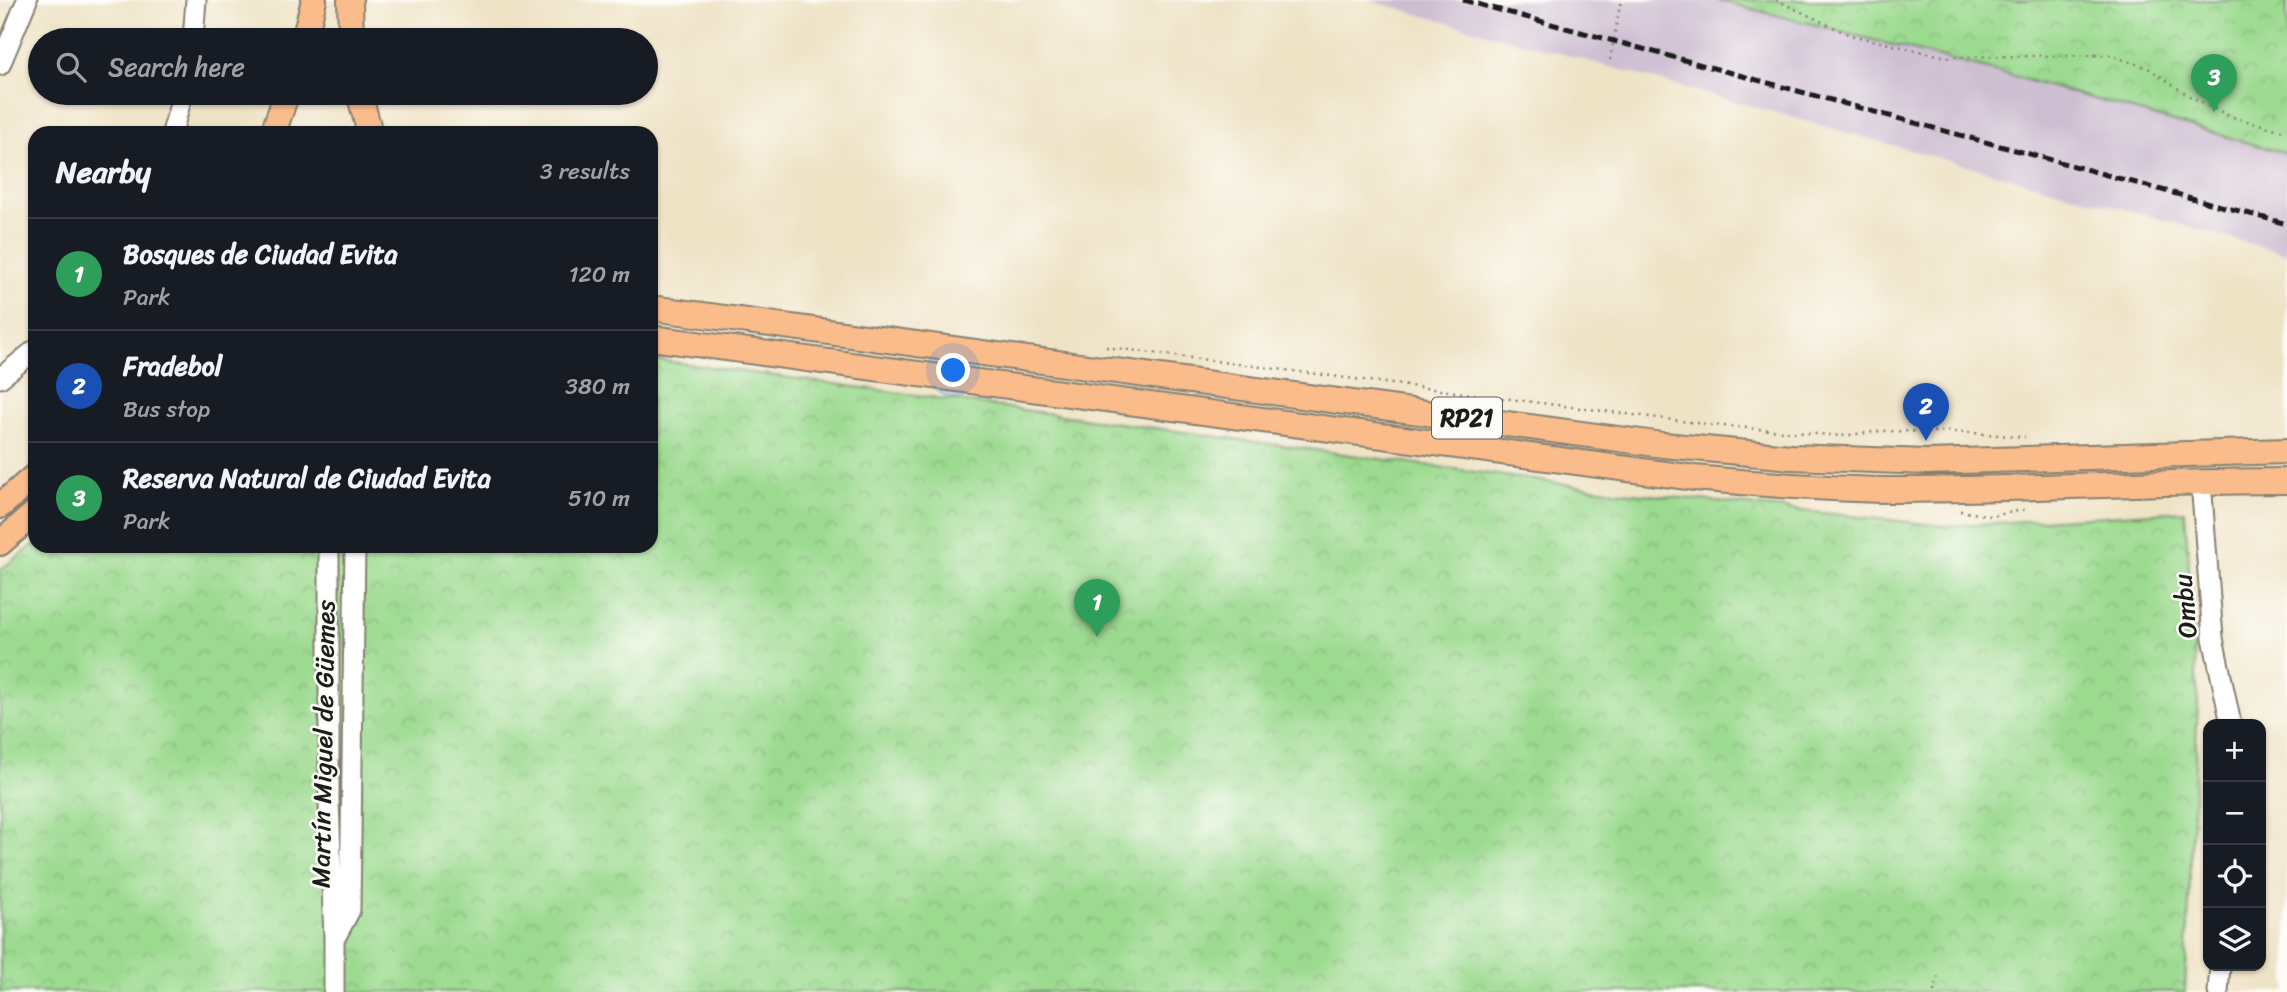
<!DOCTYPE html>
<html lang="en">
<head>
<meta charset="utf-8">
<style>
	body { margin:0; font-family:Sriracha,sans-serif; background:#242831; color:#f1f3f6 }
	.controls { position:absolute; right:21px; bottom:21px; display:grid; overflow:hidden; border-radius:14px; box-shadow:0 2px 5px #0004 }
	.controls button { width:63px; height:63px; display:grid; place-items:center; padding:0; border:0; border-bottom:2px solid #363941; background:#171b24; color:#f1f3f6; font:35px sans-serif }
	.you { position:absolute; left:954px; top:371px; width:24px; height:24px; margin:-18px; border:5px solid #fff; border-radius:50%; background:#1a73e8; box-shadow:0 0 0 10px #1a73e833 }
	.badge { display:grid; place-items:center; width:46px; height:46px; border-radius:50%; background:#1a73e8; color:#fff; font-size:23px; font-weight:700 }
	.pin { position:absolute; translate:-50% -58px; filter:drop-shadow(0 2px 4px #0008) }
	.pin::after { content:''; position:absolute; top:37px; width:24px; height:21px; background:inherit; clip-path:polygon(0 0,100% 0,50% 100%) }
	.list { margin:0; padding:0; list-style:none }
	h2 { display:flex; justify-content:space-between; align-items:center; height:91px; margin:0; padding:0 28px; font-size:30px }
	h2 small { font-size:23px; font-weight:400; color:#9ea1a6 }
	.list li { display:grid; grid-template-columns:46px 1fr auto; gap:21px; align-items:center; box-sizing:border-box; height:112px; padding:0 28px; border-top:2px solid #363941 }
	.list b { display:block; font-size:26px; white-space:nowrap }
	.list p { margin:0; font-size:23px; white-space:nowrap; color:#9ea1a6 }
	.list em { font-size:23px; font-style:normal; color:#9ea1a6 }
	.icon { flex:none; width:38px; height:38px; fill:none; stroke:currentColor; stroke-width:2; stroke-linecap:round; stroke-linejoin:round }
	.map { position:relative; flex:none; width:2287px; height:992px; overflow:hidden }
	.search { position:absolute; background:#171b24; box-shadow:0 2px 5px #0004; left:28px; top:28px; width:630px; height:77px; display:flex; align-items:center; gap:18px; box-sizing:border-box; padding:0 24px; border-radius:38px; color:#9ea1a6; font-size:26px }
	.panel { position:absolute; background:#171b24; box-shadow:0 2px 5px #0004; left:28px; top:126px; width:630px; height:427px; border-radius:21px }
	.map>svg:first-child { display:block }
	.railway { fill:#cdbed2 }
	.park { fill:url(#park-crowns); stroke:#5c7b56; stroke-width:2 }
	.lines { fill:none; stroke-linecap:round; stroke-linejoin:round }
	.minor-casing { stroke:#868071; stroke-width:23 }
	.major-casing { stroke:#868071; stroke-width:28 }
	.path { stroke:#868071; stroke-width:2.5; stroke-dasharray:2 5; stroke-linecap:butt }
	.minor { stroke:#fff; stroke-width:19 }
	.major { stroke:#fabc8b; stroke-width:24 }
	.rail { stroke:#1c1c1c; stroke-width:5; stroke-dasharray:10 5; stroke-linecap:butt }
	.labels { text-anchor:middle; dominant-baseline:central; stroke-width:5; stroke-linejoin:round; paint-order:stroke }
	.shield { fill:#fdfcf7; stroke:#605f5e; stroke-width:2 }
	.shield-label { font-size:24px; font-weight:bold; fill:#1c1c1c }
	.street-label { font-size:26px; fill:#1c1c1c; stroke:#fdfcf7 }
</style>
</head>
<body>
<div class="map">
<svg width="2287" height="992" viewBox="0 0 2287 992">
	<defs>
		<pattern id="park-crowns" width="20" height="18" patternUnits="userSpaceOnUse" patternTransform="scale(1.75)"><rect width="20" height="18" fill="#9cda90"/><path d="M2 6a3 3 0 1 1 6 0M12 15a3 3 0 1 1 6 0" fill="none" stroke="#86ba7c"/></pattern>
	</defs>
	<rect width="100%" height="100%" fill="#fdfcf7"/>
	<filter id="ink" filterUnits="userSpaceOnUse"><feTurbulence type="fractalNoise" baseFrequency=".0143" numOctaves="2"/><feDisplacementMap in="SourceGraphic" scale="14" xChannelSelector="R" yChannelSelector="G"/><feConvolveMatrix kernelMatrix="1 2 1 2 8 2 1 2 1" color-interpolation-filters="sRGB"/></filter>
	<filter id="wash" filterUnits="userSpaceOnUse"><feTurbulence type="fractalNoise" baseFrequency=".00686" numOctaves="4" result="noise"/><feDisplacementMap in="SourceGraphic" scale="28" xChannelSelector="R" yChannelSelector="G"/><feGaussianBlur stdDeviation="1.57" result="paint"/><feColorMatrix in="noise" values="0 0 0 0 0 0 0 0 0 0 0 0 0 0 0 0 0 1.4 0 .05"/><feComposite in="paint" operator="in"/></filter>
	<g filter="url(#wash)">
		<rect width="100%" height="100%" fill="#efe3c6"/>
		<path class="railway" d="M1367,0H1717L1995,71L2287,154V254Z"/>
		<path class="park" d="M1717,0H2287V154L1995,71Z
			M651,359L1615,491L1945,526L2185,511L2198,704L2185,992H0V570L35,544V546H651Z"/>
	</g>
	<g filter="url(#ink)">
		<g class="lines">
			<g class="minor-casing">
				<path id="minor" d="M193,40L196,0
					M0,65L27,0
					M172,133L183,93
					M0,378L35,350
					M2201,481L2213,638L2231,724
					M329,546V801L334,939V992
					M335,938L350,910L355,546
					M2218,992L2220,966"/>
			</g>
			<g class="major-casing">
				<path id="major" d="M350,0L351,40
					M304,40L314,0
					M359,93L370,133
					M273,133L287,93
					M651,308L1663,445L1791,457L1927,462L2287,451
					M651,338L1695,478C1759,484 1823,489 1887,490C2020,490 2154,481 2287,481
					M0,506L35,476
					M0,543L35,513"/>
			</g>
			<path class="path" d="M1776,0L1850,35L1946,57L2110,55L2148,68L2191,97L2229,116L2287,132
				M1610,60L1621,0
				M1106,347L1712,425L1841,436L1881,431L1960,432L2025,437
				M1960,511L1991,516L2029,509
				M1934,992L1939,972"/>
			<use href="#minor" class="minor"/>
			<use href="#major" class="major"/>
			<path class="rail" d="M1463,0L2287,224"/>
		</g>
	</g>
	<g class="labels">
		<rect class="shield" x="1432" y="397.5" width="70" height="41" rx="5"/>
		<g class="shield-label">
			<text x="1467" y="418">RP21</text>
		</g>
		<g class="street-label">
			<text transform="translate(2185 606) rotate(-95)">Ombu</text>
			<text transform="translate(323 744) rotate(-89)">Martín Miguel de Güemes</text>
		</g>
	</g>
</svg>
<div class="controls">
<button>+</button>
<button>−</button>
<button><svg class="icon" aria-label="locate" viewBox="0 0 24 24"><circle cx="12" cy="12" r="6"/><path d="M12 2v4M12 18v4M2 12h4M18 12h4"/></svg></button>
<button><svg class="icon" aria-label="layers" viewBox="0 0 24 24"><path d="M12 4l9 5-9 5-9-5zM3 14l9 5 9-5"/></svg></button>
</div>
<div class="you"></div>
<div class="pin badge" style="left:1097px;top:637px;background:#2e9e5b">1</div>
<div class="pin badge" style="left:1926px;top:441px;background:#1a4fb4">2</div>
<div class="pin badge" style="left:2214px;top:112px;background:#2e9e5b">3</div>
<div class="search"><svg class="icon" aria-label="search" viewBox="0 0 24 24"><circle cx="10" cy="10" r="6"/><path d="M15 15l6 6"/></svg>Search here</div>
<section class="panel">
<h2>Nearby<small>3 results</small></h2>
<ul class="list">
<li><span class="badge" style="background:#2e9e5b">1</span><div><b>Bosques de Ciudad Evita</b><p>Park</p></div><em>120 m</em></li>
<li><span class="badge" style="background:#1a4fb4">2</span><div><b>Fradebol</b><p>Bus stop</p></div><em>380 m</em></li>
<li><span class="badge" style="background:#2e9e5b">3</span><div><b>Reserva Natural de Ciudad Evita</b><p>Park</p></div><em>510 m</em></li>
</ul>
</section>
</div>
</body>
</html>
